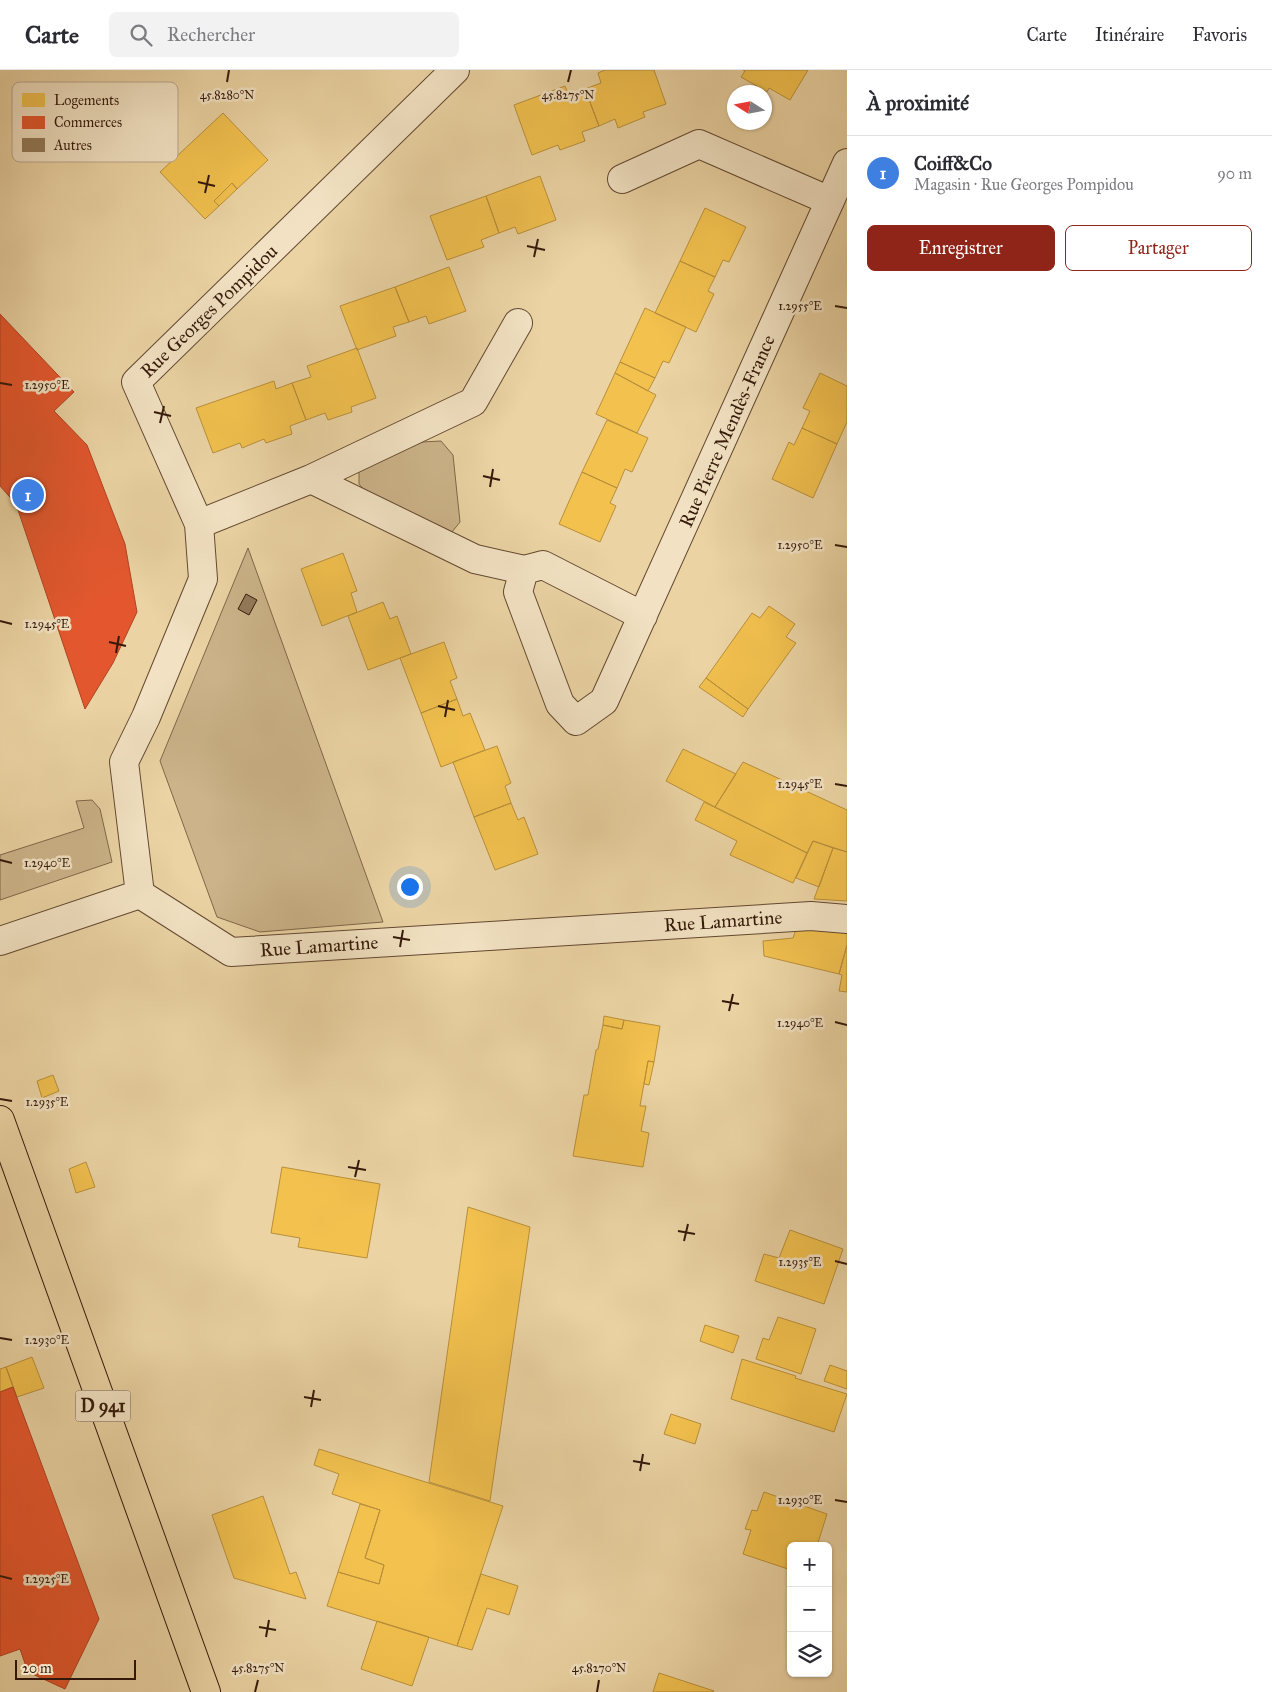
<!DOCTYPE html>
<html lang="fr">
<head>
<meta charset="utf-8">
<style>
	body { margin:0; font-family:"IM FELL Great Primer",serif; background:#f2f2f3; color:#2b2b33 }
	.controls { position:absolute; right:15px; bottom:15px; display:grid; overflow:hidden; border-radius:8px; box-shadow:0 1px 4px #0004 }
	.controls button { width:45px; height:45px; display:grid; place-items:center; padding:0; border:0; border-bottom:1px solid #e1e1e2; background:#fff; color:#2b2b33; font:25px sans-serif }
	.compass { position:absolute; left:727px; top:15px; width:45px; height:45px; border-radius:50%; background:#fff; box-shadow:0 1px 4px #0004; rotate:281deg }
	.scale { position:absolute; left:15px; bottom:12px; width:121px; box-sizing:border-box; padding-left:5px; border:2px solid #34190a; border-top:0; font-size:14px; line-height:18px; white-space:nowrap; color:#34190a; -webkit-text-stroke:4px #f2e2c3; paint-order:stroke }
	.you { position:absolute; left:409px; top:816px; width:18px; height:18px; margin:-12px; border:4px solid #fff; border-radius:50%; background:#1a73e8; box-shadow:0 0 0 8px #1a73e833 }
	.badge { display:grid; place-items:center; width:32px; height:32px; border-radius:50%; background:#8f2418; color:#fff; font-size:16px; font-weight:700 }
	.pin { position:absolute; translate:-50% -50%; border:2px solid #fff; box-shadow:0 1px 5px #0006 }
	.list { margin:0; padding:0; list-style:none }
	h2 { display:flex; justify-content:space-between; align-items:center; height:65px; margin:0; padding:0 20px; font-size:21px }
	h2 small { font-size:16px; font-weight:400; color:#7c7c81 }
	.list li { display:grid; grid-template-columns:32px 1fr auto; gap:15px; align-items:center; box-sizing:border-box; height:75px; padding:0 20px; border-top:1px solid #e1e1e2 }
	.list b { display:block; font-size:19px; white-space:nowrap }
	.list p { margin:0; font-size:16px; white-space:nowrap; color:#7c7c81 }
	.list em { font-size:16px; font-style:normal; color:#7c7c81 }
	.actions { display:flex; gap:10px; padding:15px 20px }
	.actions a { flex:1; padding:11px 0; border:1px solid #8f2418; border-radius:8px; text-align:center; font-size:18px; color:#8f2418 }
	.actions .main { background:#8f2418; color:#fff }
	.icon { flex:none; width:28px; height:28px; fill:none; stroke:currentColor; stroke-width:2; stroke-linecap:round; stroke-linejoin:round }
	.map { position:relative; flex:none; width:847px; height:1622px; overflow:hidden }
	header { display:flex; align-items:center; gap:30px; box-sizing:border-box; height:70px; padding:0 25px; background:#fff; border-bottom:1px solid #e1e1e2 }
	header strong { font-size:24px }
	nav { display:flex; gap:28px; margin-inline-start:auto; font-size:18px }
	.search { width:350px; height:45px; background:#f2f2f3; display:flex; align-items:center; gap:12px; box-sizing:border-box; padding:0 18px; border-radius:8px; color:#7c7c81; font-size:19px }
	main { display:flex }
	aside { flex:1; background:#fff }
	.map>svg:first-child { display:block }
	.green { fill:#ccb389; stroke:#80664a }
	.homes { fill:#f2c14e; stroke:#b98f3a }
	.shops { fill:#e4572e; stroke:#af4423 }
	.building { fill:#937a5a; stroke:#34190a }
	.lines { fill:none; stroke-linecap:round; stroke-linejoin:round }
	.minor-casing { stroke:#624830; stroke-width:30 }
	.major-casing { stroke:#34190a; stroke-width:30 }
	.minor { stroke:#f2e2c3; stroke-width:28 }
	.major { stroke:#ebd3a3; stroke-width:28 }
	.ticks { fill:none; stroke:#34190a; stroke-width:2 }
	.labels { text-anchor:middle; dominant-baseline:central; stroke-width:5; stroke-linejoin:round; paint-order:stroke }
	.shield { fill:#f2e2c3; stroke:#6d5542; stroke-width:1 }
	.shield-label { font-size:18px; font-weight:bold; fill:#34190a }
	.street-label { font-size:19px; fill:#34190a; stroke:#f2e2c3 }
	.key { fill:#f2e2c3; stroke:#b9a68c; stroke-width:1 }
	.key-label { font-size:14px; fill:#34190a }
	.ticks-label { font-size:12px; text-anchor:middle; fill:#34190a; stroke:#f2e2c3; stroke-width:5; stroke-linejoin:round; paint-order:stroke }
</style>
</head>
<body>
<header>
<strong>Carte</strong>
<div class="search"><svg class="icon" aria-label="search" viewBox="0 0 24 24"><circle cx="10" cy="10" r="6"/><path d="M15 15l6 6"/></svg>Rechercher</div>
<nav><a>Carte</a><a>Itinéraire</a><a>Favoris</a></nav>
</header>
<main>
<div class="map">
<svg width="847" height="1622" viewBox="0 0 847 1622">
	<rect width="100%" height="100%" fill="#ebd3a3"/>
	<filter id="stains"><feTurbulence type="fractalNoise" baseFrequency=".004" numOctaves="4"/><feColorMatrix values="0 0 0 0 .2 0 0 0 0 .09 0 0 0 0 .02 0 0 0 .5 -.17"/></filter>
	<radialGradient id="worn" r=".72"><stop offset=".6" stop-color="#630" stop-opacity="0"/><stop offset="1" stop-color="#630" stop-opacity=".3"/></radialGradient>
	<path class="green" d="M441,371L453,385L460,452L452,462L365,421L359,414V399L422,372Z
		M248,478L383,852L260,862L217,847L160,691Z
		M92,730L100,739L112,792L0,830V785L84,758L76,731Z"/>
	<path class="homes" d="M605,0H654L666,34L643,42L645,47L618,58L615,49L599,56L585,19L601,13L598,3Z
		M743,0H808L790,30L769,18L767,22L741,7L745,1Z
		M565,16L569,26L585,19L599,56L582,62L585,71L560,80L558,75L532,85L514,35Z
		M223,43L268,90L237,119L232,113L214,131L219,136L205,149L160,102Z
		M540,106L556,150L518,164L515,157L499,163L486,126Z
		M232,113L237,119L219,136L214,131Z
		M486,126L499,163L481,170L484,177L447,190L430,146Z
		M705,138L746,157L729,192L723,190L715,207L680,191Z
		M680,191L715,207L708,221L714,224L696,262L655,243Z
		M449,197L466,241L429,254L426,246L409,252L395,217Z
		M395,217L409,252L393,257L396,266L357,280L340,236Z
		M645,238L686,257L669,293L663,291L655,308L620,292Z
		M357,278L376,328L351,337L352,342L328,350L325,343L306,350L292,313L311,307L307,296Z
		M620,292L655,308L648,321L615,303Z
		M615,303L656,325L637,363L596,344Z
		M820,303L847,316V352L837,374L802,358L810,341L803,338Z
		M274,311L276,319L292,313L306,350L290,356L292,364L266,373L264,369L242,378L240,373L213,383L196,338Z
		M607,350L648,368L632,402L625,399L617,418L582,402Z
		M802,358L837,374L813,428L772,409L789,372L794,375Z
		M582,402L617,418L610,433L616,436L600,472L559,454Z
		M343,483L357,521L351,523L357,542L322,556L301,499Z
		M383,532L390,549L397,546L411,584L368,600L348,546Z
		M769,536L795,554L786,567L796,573L748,639L706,608L752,543L760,548Z
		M444,572L457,608L450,611L457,629L421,643L400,588Z
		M706,608L748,639L743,647L699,617Z
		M457,629L463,646L470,643L485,680L441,697L421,643Z
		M497,676L511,713L505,716L511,733L474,747L453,692Z
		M683,679L736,704L715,737L666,711Z
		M743,692L847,740V782L813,771L807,783L715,737Z
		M704,732L807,783L793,813L730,785L737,771L695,750Z
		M511,733L518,750L524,747L538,784L495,800L474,747Z
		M813,771L833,778L819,817L796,808Z
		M833,778L847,782V831L814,829Z
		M798,853L847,862V875L839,904L764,886L763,871L793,868Z
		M847,875V922L839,921L842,905L839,904Z
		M604,946L624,950L622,959L603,955Z
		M624,950L660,956L654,992L648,991L640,1036H646L641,1061L649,1063L643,1097L573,1086L584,1025H588L596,980L598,979L603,955L622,959Z
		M648,991L654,992L649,1015L644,1014Z
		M53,1005L59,1021L42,1028L37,1011Z
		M86,1092L95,1117L76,1123L69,1099Z
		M282,1097L380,1114L367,1188L298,1177L300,1168L271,1163Z
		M468,1137L530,1157L490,1431L429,1412Z
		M790,1160L843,1179L824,1234L755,1211L764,1184L779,1188Z
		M778,1247L816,1259L801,1304L756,1289L763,1268L769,1270Z
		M705,1255L739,1266L733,1283L700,1271Z
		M32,1287L44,1318L17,1327L6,1297Z
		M742,1289L796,1306L795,1308L847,1324L834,1362L731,1329Z
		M830,1295L847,1301V1319L824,1311Z
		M6,1297L13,1317L0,1322V1299Z
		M671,1344L701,1354L695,1374L664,1364Z
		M319,1379L503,1436L457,1576L327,1536L338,1502L379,1514L384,1495L365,1488L380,1440L332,1424L339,1404L314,1395Z
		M764,1422L827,1444L817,1476H791V1500L743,1484L751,1460L745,1459L752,1440L757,1441Z
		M263,1426L290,1504L296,1502L306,1529L234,1508L212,1445Z
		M360,1434L380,1440L365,1488L384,1495L379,1514L338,1502Z
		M481,1504L518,1516L509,1545L487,1538L472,1580L457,1576Z
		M377,1551L429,1567L412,1616L361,1599Z
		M659,1603L714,1621L713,1622H653Z"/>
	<path class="shops" d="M0,244L74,322L54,341L87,375L125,474L137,542L113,593L85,639L16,434L0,416Z
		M13,1317L99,1549L65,1619L28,1602L20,1579L0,1586V1322Z"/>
	<path class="building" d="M246,524L257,530L249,545L238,539Z"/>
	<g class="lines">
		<g class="minor-casing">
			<path id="minor" d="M622,109L699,74L830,131
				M311,409L473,332L518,253
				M199,454L311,409L475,489L524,500
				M643,546L543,495L524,500L518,522L560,634L576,651L604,631L847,93
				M140,824L124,692L146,647L203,509L199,454L136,312L455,0
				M0,871L140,824L231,882L811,846L847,849"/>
		</g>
		<g class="major-casing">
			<path id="major" d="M0,1050L206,1622"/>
		</g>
		<use href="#minor" class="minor"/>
		<use href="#major" class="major"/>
	</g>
	<path class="ticks" d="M227,12L229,0M568,12L571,0M198,112L215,116M205,123L209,105M527,176L545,180M534,187L538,169M835,236L847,238M0,313L12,315M154,342L171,346M160,353L164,336M483,406L500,410M490,417L493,399M835,475L847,477M0,551L12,554M109,572L126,576M116,583L119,566M438,636L455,640M445,647L448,630M835,714L847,716M0,790L12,793M393,867L410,870M400,877L403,860M722,931L739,934M729,941L733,924M835,952L847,955M0,1029L12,1031M348,1097L366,1100M355,1107L359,1090M678,1161L695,1164M684,1171L688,1154M835,1191L847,1194M0,1268L12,1270M304,1327L321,1330M311,1337L314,1320M633,1391L650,1394M640,1401L643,1384M835,1430L847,1432M0,1506L12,1509M259,1557L276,1560M266,1567L269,1550M255,1622L258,1610M597,1622L599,1610"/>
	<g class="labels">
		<rect class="shield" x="75.5" y="1320.5" width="55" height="31" rx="4"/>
		<g class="shield-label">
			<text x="103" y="1336">D 941</text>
		</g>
		<g class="street-label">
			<text transform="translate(209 241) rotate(-44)">Rue Georges Pompidou</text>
			<text transform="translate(727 361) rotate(-66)">Rue Pierre Mendès-France</text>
			<text transform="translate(723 851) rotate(-4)">Rue Lamartine</text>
			<text transform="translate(319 876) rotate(-4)">Rue Lamartine</text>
		</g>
	</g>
	<rect x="12" y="12" width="166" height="80" rx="8" class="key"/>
	<rect x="22" y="23" width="23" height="14" fill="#f2c14e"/>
	<rect x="22" y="46" width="23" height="13" fill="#e4572e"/>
	<rect x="22" y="68" width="23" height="14" fill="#937a5a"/>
	<g class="key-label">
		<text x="54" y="35">Logements</text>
		<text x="54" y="57">Commerces</text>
		<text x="54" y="80">Autres</text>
	</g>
	<g class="ticks-label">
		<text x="227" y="29">45.8280°N</text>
		<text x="568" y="29">45.8275°N</text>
		<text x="800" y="240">1.2955°E</text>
		<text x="47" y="319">1.2950°E</text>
		<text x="800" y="479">1.2950°E</text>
		<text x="47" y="558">1.2945°E</text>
		<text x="800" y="718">1.2945°E</text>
		<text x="47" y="797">1.2940°E</text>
		<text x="800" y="957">1.2940°E</text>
		<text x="47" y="1036">1.2935°E</text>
		<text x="800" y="1196">1.2935°E</text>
		<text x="47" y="1274">1.2930°E</text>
		<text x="800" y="1434">1.2930°E</text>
		<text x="47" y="1513">1.2925°E</text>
		<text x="258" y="1602">45.8275°N</text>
		<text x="599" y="1602">45.8270°N</text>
	</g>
	<rect width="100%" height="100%" filter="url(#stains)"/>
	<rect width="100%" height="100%" fill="url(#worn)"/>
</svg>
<div class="controls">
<button>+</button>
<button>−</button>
<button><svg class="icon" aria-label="layers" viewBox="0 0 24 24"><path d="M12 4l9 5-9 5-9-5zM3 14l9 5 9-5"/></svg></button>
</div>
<svg class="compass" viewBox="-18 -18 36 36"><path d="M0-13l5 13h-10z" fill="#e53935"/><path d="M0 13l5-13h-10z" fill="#7c7c81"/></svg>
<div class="scale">20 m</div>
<div class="you"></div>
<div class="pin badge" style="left:28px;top:425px;background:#3f7fe0">1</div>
</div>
<aside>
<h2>À proximité<small></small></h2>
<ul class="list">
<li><span class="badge" style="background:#3f7fe0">1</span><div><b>Coiff&amp;Co</b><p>Magasin · Rue Georges Pompidou</p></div><em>90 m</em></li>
</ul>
<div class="actions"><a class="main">Enregistrer</a><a>Partager</a></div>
</aside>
</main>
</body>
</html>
